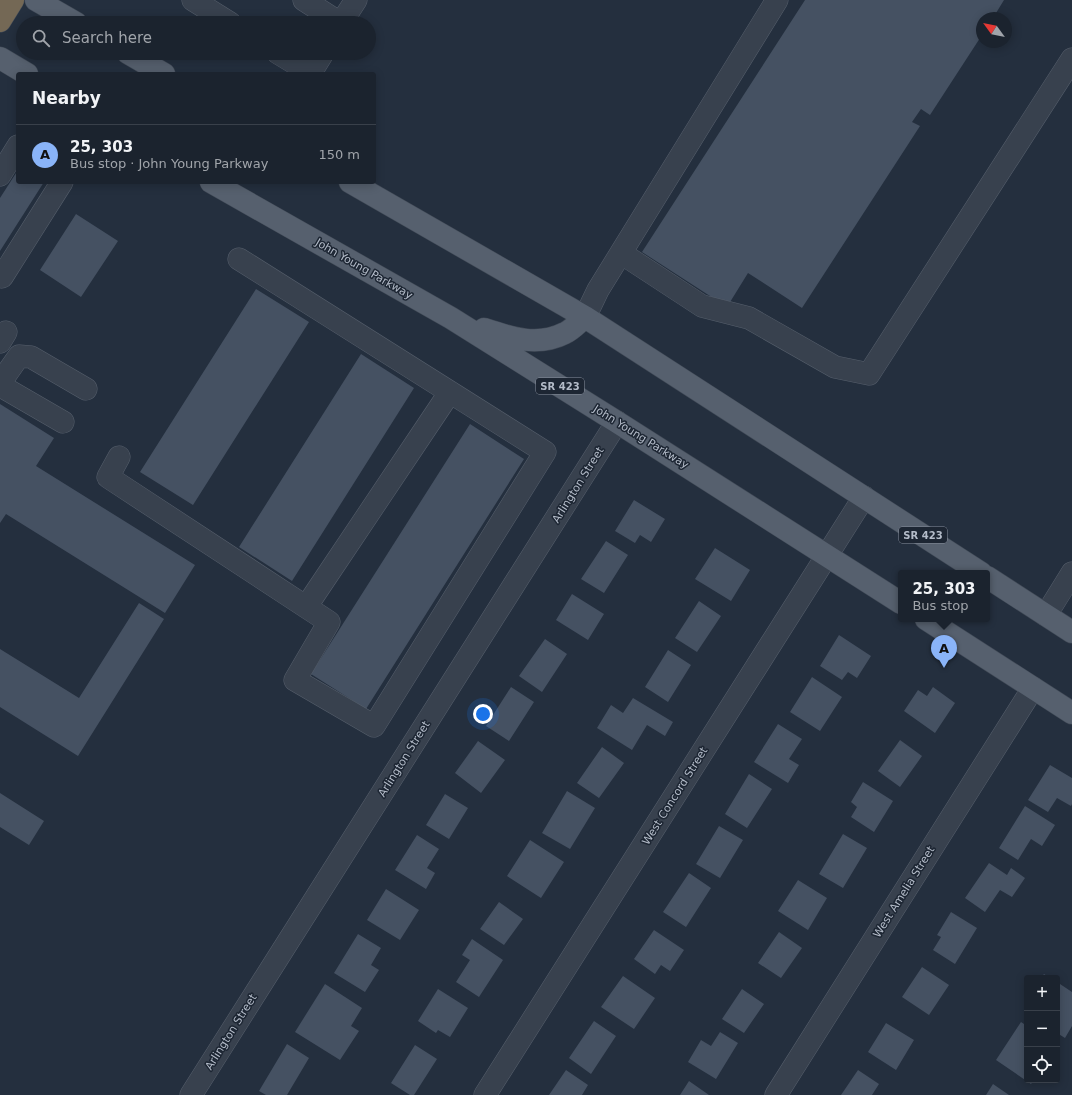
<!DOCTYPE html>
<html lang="en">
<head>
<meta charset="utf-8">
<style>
	body { margin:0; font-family:"DejaVu Sans",sans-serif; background:#242b36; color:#f1f3f6 }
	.controls { position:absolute; right:12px; bottom:12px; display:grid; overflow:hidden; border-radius:4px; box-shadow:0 2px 10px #0003 }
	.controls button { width:36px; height:36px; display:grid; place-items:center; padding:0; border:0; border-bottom:1px solid #39404a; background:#1b232e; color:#f1f3f6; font:20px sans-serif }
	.compass { position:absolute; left:976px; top:12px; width:36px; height:36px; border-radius:50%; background:#1b232e; box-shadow:0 2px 10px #0003; rotate:303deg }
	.you { position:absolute; left:483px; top:714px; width:14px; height:14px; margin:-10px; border:3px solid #fff; border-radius:50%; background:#1a73e8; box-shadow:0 0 0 6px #1a73e833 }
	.badge { display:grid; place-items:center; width:26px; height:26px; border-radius:50%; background:#8ab4f8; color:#111; font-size:13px; font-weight:700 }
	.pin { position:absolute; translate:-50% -33px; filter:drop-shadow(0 1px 2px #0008) }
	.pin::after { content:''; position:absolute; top:21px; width:14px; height:12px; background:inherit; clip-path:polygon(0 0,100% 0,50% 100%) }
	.popup { position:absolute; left:898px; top:570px; width:92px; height:52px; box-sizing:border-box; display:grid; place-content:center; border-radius:4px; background:#1b232e; filter:drop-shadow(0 1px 3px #0005); font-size:13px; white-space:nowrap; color:#a0a4aa }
	.popup b { font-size:15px; color:#f1f3f6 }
	.popup::after { content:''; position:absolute; left:50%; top:100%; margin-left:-8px; border:8px solid transparent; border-top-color:#1b232e }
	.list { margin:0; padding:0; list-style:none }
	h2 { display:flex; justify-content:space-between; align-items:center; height:52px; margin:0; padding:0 16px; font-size:17px }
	h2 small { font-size:13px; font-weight:400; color:#a0a4aa }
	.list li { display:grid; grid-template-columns:26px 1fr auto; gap:12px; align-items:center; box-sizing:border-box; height:60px; padding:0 16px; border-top:1px solid #39404a }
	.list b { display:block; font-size:15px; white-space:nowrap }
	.list p { margin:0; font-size:13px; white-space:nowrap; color:#a0a4aa }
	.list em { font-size:13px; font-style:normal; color:#a0a4aa }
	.icon { flex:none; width:22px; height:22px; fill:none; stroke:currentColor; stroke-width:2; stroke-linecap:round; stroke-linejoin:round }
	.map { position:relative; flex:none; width:1072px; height:1095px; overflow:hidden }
	.search { position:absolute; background:#1b232e; box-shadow:0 2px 10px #0003; left:16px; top:16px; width:360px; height:44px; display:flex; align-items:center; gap:10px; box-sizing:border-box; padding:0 14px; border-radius:22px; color:#a0a4aa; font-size:15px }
	.panel { position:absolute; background:#1b232e; box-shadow:0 2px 10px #0003; left:16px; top:72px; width:360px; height:112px; border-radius:4px }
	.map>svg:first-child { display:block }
	.building { fill:#455162 }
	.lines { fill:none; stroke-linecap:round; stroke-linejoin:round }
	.minor-casing { stroke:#565f6c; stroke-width:23 }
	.major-casing { stroke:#414a57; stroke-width:23 }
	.highway-casing { stroke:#434c59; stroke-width:23 }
	.minor { stroke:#38414e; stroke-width:22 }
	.major { stroke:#56606e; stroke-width:22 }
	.highway { stroke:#746855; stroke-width:22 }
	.labels { text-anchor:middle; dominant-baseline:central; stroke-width:3; stroke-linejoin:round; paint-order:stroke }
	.shield { fill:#1d2633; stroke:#878f9c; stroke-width:1 }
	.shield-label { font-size:10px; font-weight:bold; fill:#b4bcc9 }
	.street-label { font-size:11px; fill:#b4bcc9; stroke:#1d2633 }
</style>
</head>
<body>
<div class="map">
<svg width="1072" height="1095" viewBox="0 0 1072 1095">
	<rect width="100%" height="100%" fill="#242f3e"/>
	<path class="building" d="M805,0H1004L993,18H982V35L930,115L921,109L912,122L920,126L802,308L748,273L727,307L642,252Z
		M18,170V182H44L0,251V198Z
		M76,214L118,241L81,297L40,270Z
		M256,289L309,322L193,505L140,472Z
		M361,354L414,388L292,581L239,547Z
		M0,404L54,438L36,466L195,565L165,613L6,514L0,523Z
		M470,424L524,459L366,709L311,674Z
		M634,500L665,519L651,542L640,535L635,543L615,531Z
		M606,541L628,555L604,593L581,579Z
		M715,548L750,570L731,601L695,579Z
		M572,594L604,614L588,640L556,620Z
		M699,601L721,616L697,652L675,638Z
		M139,603L164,619L78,756L0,707V649L79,698Z
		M839,635L871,656L857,678L848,672L842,680L820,666Z
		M545,639L567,654L542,692L519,676Z
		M668,650L691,665L668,702L645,687Z
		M812,677L842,697L820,731L790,712Z
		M511,687L534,702L509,741L486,726Z
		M933,687L955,703L935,733L904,711L918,690L927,696Z
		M633,698L673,722L665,736L647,725L632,750L597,728L611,705L623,713Z
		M778,724L802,739L789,759L799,765L788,783L754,762Z
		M900,740L922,756L900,787L878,771Z
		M478,741L505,760L481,793L455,773Z
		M602,747L624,763L599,798L577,783Z
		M1050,765L1072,778V804L1071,806L1057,798L1048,812L1028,800Z
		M749,774L772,789L747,828L725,814Z
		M863,782L893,801L874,832L851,817L857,807L851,802Z
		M567,791L595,808L570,849L542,833Z
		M0,793L44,821L29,845L0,827Z
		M445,794L468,808L449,839L426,825Z
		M1025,806L1055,825L1042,846L1031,839L1018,860L999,848Z
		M719,826L743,840L720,878L696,864Z
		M843,834L867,848L843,888L819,874Z
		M417,835L439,849L427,868L435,873L426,889L395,870Z
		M530,840L564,862L541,898L507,876Z
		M989,863L1007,875L1011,868L1025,878L1012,897L1000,890L985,912L965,898Z
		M689,873L711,888L686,927L663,912Z
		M798,880L827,898L808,930L778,911Z
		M386,889L419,910L400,940L367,920Z
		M499,902L523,919L504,945L480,929Z
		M951,912L977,928L955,964L933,950L941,937L937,935Z
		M654,930L684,950L670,971L661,965L655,974L634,959Z
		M779,932L802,948L781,978L758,963Z
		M358,934L381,948L371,965L379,970L365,992L334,973Z
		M472,939L503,960L479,997L456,982L470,960L462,955Z
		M922,967L949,985L929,1015L902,997Z
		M1044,974L1050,978H1041Z
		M623,976L655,998L634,1029L601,1007Z
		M1057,982L1072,992V1026L1065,1038L1057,1033Z
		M325,984L362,1008L351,1026L359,1031L340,1060L295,1032Z
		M438,989L468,1008L450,1037L438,1030L436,1033L418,1021Z
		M742,989L764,1004L744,1033L722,1019Z
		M594,1021L616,1036L591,1074L569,1058Z
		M1021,1022L1027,1026V1080H1034L1031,1084L996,1060Z
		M886,1023L914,1040L896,1070L868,1052Z
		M720,1032L738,1043L716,1079L688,1062L701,1040L711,1046Z
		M287,1044L309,1058L287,1095H266L259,1091Z
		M415,1045L437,1059L414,1095H410L391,1083Z
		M566,1070L588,1085L582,1095H549Z
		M858,1070L879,1084L872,1095H841Z
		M689,1081L709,1095H680Z
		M993,1084L1009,1095H986Z"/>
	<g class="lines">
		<g class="minor-casing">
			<path id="minor" d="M193,0L230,23
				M304,0L340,23
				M341,23L356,0
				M278,53L311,73
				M310,74L323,53
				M0,175L18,146
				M621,253L702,306L749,318L835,367L869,374L1072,59
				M0,276L2,277L62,182
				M585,317L598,290L777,0
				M0,342L6,332
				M63,422L6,389L3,382L5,376L19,356L31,357L86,389
				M119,457L108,477L329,622L295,680L374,726L545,452L239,259
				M306,607L450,392
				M1046,615L1072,573
				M191,1095L617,422
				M485,1095L864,497
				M776,1095L1033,688"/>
		</g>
		<g class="major-casing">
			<path id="major" d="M36,0L76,23
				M128,53L164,74
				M0,58L27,74
				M211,182L451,318L617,422L901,603
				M350,182L585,317L981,573
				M484,329C511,338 538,347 565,333C572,330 579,322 585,317
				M987,577L1072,632
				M926,619L1072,713"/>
		</g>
		<g class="highway-casing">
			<path id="highway" d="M0,21L13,0"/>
		</g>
		<use href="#minor" class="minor"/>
		<use href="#major" class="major"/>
		<use href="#highway" class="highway"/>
	</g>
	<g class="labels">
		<g class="shield">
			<rect x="536" y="378" width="48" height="16" rx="3"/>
			<rect x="899" y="527" width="48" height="16" rx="3"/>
		</g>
		<g class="shield-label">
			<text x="560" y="386">SR 423</text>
			<text x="923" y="535">SR 423</text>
		</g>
		<g class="street-label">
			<text transform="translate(364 269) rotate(30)">John Young Parkway</text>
			<text transform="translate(641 437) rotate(32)">John Young Parkway</text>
			<text transform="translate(578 485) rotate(-58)">Arlington Street</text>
			<text transform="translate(404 759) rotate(-58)">Arlington Street</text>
			<text transform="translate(675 796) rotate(-58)">West Concord Street</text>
			<text transform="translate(904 892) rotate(-58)">West Amelia Street</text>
			<text transform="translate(231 1032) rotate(-58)">Arlington Street</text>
		</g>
	</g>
</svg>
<div class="controls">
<button>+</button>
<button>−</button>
<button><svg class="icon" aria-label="locate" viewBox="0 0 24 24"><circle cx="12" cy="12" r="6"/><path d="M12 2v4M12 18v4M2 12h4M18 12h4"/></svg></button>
</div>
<svg class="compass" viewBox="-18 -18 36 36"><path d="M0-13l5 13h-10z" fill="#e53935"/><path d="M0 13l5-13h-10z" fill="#a0a4aa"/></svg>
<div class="you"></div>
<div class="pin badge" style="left:944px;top:668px">A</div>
<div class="popup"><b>25, 303</b>Bus stop</div>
<div class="search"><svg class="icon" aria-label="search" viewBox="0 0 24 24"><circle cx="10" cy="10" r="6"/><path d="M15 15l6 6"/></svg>Search here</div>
<section class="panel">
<h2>Nearby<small></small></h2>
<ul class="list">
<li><span class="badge">A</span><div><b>25, 303</b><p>Bus stop · John Young Parkway</p></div><em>150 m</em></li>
</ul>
</section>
</div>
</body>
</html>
